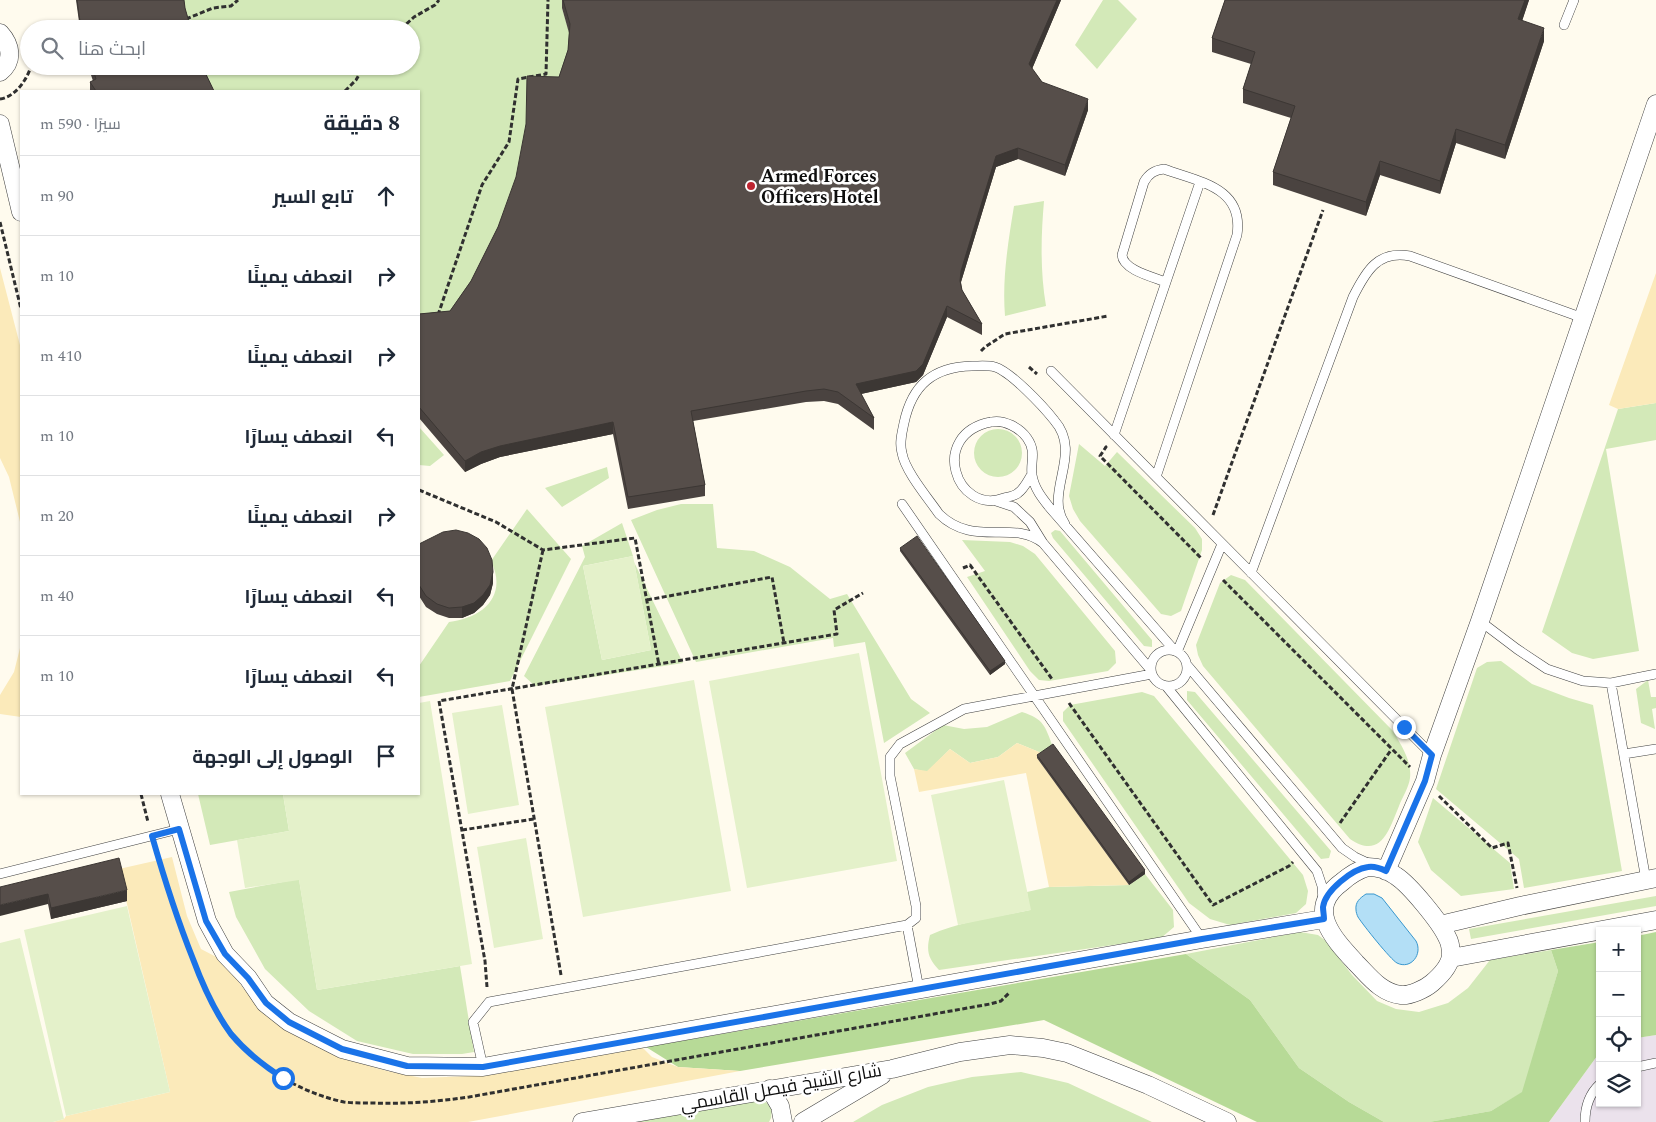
<!DOCTYPE html>
<html lang="ar">
<head>
<meta charset="utf-8">
<style>
	body { margin:0; font-family:Spectral,Cairo,serif; background:#f2f2f3; color:#1f2937; direction:rtl }
	.controls { position:absolute; right:15px; bottom:15px; display:grid; overflow:hidden; border-radius:0px; box-shadow:0 1px 4px #0004 }
	.controls button { width:45px; height:45px; display:grid; place-items:center; padding:0; border:0; border-bottom:1px solid #e0e1e3; background:#fff; color:#1f2937; font:25px sans-serif }
	.stop { position:absolute; width:15px; height:15px; margin:-11px; border:4px solid #1a73e8; border-radius:50%; background:#fff }
	.stop.end { background:#1a73e8; border-color:#fff; box-shadow:0 1px 5px #0008 }
	.list { margin:0; padding:0; list-style:none }
	h2 { display:flex; justify-content:space-between; align-items:center; height:65px; margin:0; padding:0 20px; font-size:21px }
	h2 small { font-size:16px; font-weight:400; color:#747a83 }
	.list li { display:grid; grid-template-columns:32px 1fr auto; gap:15px; align-items:center; box-sizing:border-box; height:80px; padding:0 20px; border-top:1px solid #e0e1e3 }
	.list b { display:block; font-size:19px; white-space:nowrap }
	.list em { font-size:16px; font-style:normal; color:#747a83 }
	.icon { flex:none; width:28px; height:28px; fill:none; stroke:currentColor; stroke-width:2; stroke-linecap:round; stroke-linejoin:round }
	.map { position:relative; flex:none; width:1656px; height:1122px; overflow:hidden; direction:ltr }
	.search { position:absolute; background:#fff; box-shadow:0 1px 4px #0004; left:20px; top:20px; width:400px; height:55px; display:flex; align-items:center; gap:12px; box-sizing:border-box; padding:0 18px; border-radius:28px; color:#747a83; font-size:19px }
	.panel { position:absolute; background:#fff; box-shadow:0 1px 4px #0004; left:20px; top:90px; width:400px; height:705px; border-radius:0px; direction:rtl }
	.map>svg:first-child { display:block }
	.industrial { fill:#ebe2ec }
	.green { fill:#d3e9b8 }
	.forest { fill:#b7da97 }
	.sand { fill:#fbeaba }
	.pitch { fill:#e4f1ca }
	.water { fill:#b3dff6; stroke:#3997ce }
	.lines { fill:none; stroke-linecap:round; stroke-linejoin:round }
	.service-casing { stroke:#414141; stroke-width:10 }
	.minor-casing { stroke:#414141; stroke-width:19 }
	.path { stroke:#303030; stroke-width:3; stroke-dasharray:5 2.5; stroke-linecap:butt }
	.service { stroke:#fff; stroke-width:9 }
	.minor { stroke:#fff; stroke-width:18 }
	.wall { fill:#4a4340 }
	.shaded-wall { fill:#3c3734 }
	.building { fill:#564e4a; stroke:#3c3734 }
	.route { stroke:#1a73e8; stroke-width:6 }
	.poi-dot { fill:#be2531; stroke:#fff; stroke-width:2 }
	.labels { text-anchor:middle; dominant-baseline:central; stroke-width:5; stroke-linejoin:round; paint-order:stroke }
	.poi-label { font-size:18px; font-weight:bold; fill:#0e0e0e; stroke:#fff; text-anchor:start }
	.street-label { font-size:18px; fill:#0e0e0e; stroke:#fff }
</style>
</head>
<body>
<div class="map">
<svg width="1656" height="1122" viewBox="0 0 1656 1122">
	<rect width="100%" height="100%" fill="#fffbee"/>
	<path class="industrial" d="M1656,1035V1122H1549L1600,1052V1103H1637V1038Z"/>
	<path class="green" d="M183,0H575L562,8L570,35L568,62L526,136L516,188L498,239L450,322L419,325V91H209L199,66H411V29H188Z
		M1103,0H1118L1137,19L1097,69L1075,45Z
		M1044,201C1041,236 1040,271 1046,306L1005,316C1002,279 1008,243 1014,206Z
		M1656,403V440L1606,449L1639,651L1593,659L1572,653L1542,632L1618,409Z
		M419,427L444,455L430,466L419,465Z
		M974 453a24 24 0 1 1 48 0a24 24 0 1 1-48 0Z
		M1079,444L1105,466L1117,452L1195,528L1202,539V550L1181,611L1171,616L1161,614L1080,521L1073,509L1069,496Z
		M607,467L609,478L562,507L545,488Z
		M681,504H713L717,548L754,551L790,567L830,599L847,594L911,699L930,713L884,743L865,642L834,647L833,638L696,662L631,520L657,510Z
		M527,509L571,559L510,681L419,697V666L449,622C483,618 508,596 491,561Z
		M622,523L633,556L583,566L602,660L651,650L634,562L683,663L535,686L524,676L585,557L582,546Z
		M1055,530L1060,531L1152,640V647L1144,646L1053,538L1051,533Z
		M962,540L1010,542L1023,546L1035,554L1115,651L1116,663L1108,671L1049,681L1039,680L1030,671L967,577L985,571Z
		M1231,575L1245,580L1393,731C1401,745 1412,761 1410,778C1409,787 1402,798 1399,806C1389,830 1381,860 1350,839L1203,666L1198,655L1196,645L1220,583Z
		M1501,661L1532,684L1569,698L1593,705L1622,871L1524,888L1519,859L1436,789L1477,668L1487,662Z
		M1648,680L1651,697H1656V708L1652,709L1655,729L1641,723L1636,689Z
		M1187,691L1195,692L1331,851L1329,858L1321,859L1187,700Z
		M1142,692L1154,696L1303,875L1308,891L1306,904L1296,913L1230,925L1210,919L1189,903L1063,721V712L1070,705Z
		M1022,712C1044,719 1045,726 1053,747L1044,754L1017,743L998,757L970,763L950,749L927,772L914,769L905,753L943,725L964,729L987,727Z
		M198,794H283L289,831L210,845Z
		M1433,798L1510,863L1514,889L1461,896L1431,870L1418,842Z
		M1145,874L1173,910L1174,927L1161,938L939,970C928,958 926,951 930,935C960,921 997,917 1030,910L1027,892L1049,887L1129,885Z
		M299,879L317,990L460,966L474,1052L462,1054H413L357,1041L309,1011L265,969L236,917L229,892Z
		M1656,896V906L1471,939L1469,929Z
		M1300,932L1318,935L1326,941L1352,975L1377,1001L1396,1009L1419,1012L1448,1003L1468,988L1490,960L1551,950L1558,971L1523,1092L1491,1111L1429,1122H1384L1349,1102L1299,1068L1250,1000L1186,954Z
		M1021,1072L1068,1083L1152,1122H853L882,1105L928,1087L972,1077Z
		M760,1100L766,1102L772,1109L771,1118L769,1122H620Z"/>
	<path class="forest" d="M1656,932V1035L1637,1038V936Z
		M1600,942V1052L1549,1122H1429L1491,1111L1522,1092L1558,971L1551,950Z
		M1186,954L1250,1000L1299,1068L1349,1102L1384,1122H1257L1044,1020L740,1071L678,1067L646,1047Z"/>
	<path class="sand" d="M0,268L21,349V526L9,477L0,458Z
		M1656,273V403L1618,409L1609,405Z
		M21,644V717L0,714V695L14,672Z
		M1017,743L1044,754L1038,759L1129,885L1049,887L1026,773L919,792L914,769L927,771L950,749L970,763L998,757Z
		M172,857L187,916L201,949L224,961L243,988L267,1013L347,1059L387,1071L422,1078L470,1076L641,1046L652,1057L678,1067L740,1071L468,1122H53L64,1119L66,1116L170,1092L119,869Z"/>
	<path class="pitch" d="M633,556L651,650L602,660L583,566Z
		M859,653L897,861L747,888L709,681Z
		M694,680L731,891L583,917L545,707Z
		M430,701L472,964L317,990L299,880L245,888L237,840L289,831L283,794H419V703Z
		M502,705L519,805L468,814L452,713Z
		M1004,780L1031,910L958,925L931,795Z
		M526,838L543,939L494,948L477,847Z
		M127,906L170,1092L66,1116L24,930Z
		M20,938L64,1119L53,1122H0V943Z"/>
	<path class="water" d="M1366,894H1374L1382,898L1416,941C1423,954 1411,970 1397,963C1391,960 1363,925 1358,917C1357,915 1356,912 1356,910C1355,902 1360,898 1366,894Z"/>
	<g class="lines">
		<g class="service-casing">
			<path id="service" d="M1564,25L1574,0
				M1051,371L1432,755
				M1114,435L1200,182
				M1032,474C1028,480 1024,489 1018,493C1015,496 1008,497 1004,498C956,516 928,434 991,422C1004,419 1020,428 1027,438C1037,452 1030,462 1032,475C1034,488 1042,498 1050,508L1175,651
				M1156,477L1237,235C1244,187 1199,182 1164,169C1155,170 1149,173 1144,182L1122,255C1123,270 1153,277 1166,282
				M996,501L1014,507L1030,522L1043,543L1150,669
				M902,504L1202,939
				M1043,543C1013,519 974,548 939,514C928,498 905,471 902,453C899,443 902,433 904,423C912,385 933,367 972,366C980,366 988,365 995,367C1011,372 1043,406 1054,420C1084,454 1043,492 1065,524
				M1251,573L1353,297C1366,271 1378,250 1410,256L1583,318
				M1480,621L1517,649L1547,669L1583,681L1611,683L1656,674
				M1151 668a18 18 0 1 1 36 0a18 18 0 1 1-36 0Z
				M1177,652L1222,544
				M1187,665L1342,848L1355,857L1372,865
				M1611,683L1646,880
				M1166,686L1317,871L1322,886L1323,901
				M1624,754L1656,749
				M0,874L179,829
				M907,925L916,918V906L890,776V757L900,744L964,709L1152,674
				M483,1067L473,1022L489,1002L907,925L919,989
				M1637,1067L1656,1063
				M1585,1122C1585,1107 1589,1094 1600,1084"/>
		</g>
		<g class="minor-casing">
			<path id="minor" d="M0,33C11,45 14,61 0,72
				M0,124L21,212
				M170,794L207,921L225,954L248,978L265,1003L289,1022L342,1049L407,1066L483,1067L1202,939L1324,919
				M1368,867C1378,867 1388,870 1396,876C1410,885 1440,922 1447,937C1450,942 1451,949 1451,955C1450,966 1439,977 1432,983C1425,989 1410,996 1401,995C1381,993 1369,976 1356,963C1333,938 1305,909 1342,882C1350,875 1358,870 1368,867Z
				M1386,871L1425,781L1432,755L1480,621L1656,104
				M1440,925L1520,906L1656,878
				M1451,958L1656,920
				M770,1089L780,1106L783,1122
				M582,1122L892,1069L960,1052L1010,1045L1043,1048L1067,1053L1148,1085L1227,1122
				M803,1122L882,1075"/>
		</g>
		<path class="path" d="M186,19L213,8L231,6L238,0
			M401,29L414,17L435,5L439,0
			M345,91L356,80L364,66
			M0,99C15,97 27,80 31,66
			M0,222L21,309
			M438,315L482,185L509,142L518,79L546,74L548,0
			M981,351L985,347L1005,334L1108,316
			M1029,367L1037,374
			M1105,446L1106,447L1100,456L1201,558
			M419,490L496,522L543,550L635,538L659,665
			M1213,515L1323,210
			M543,550L512,689L561,975
			M963,568L970,565L1052,679
			M1223,580L1410,767
			M647,600L772,577L784,643
			M1069,703L1213,905L1289,866L1293,862
			M141,794L148,822
			M1439,796L1492,848L1508,843L1517,888
			M1340,823L1391,750
			M462,830L534,819
			M156,850C167,888 179,925 194,961C201,980 208,999 219,1016C247,1060 293,1091 344,1102C353,1103 362,1103 371,1103C404,1104 436,1102 469,1097L990,1004L1001,1001L1009,993
			M487,987L485,961L439,701L837,634L834,610L863,593"/>
		<use href="#service" class="service"/>
		<use href="#minor" class="minor"/>
	</g>
	<path class="wall" d="M76,0H184L185,8L191,29H80Z
		M562,0H1061L1032,69L1042,82L1088,110L1065,176L1018,159L996,167L961,282L962,290L982,324V335L947,317L923,375L916,382L861,394L874,418V430L838,404L824,401L806,402L693,421L705,485V496L628,509L613,434L500,457L481,464L465,472L419,418V314L450,311L471,281L498,227L559,77L568,50L569,33L562,8Z
		M1225,0H1529L1522,21L1544,41L1505,159L1456,143L1440,194L1380,175L1366,216L1273,185V172L1291,118L1243,103V89L1251,64L1212,52V38Z
		M88,66H202L214,91H90V82L93,81Z
		M419,544L493,583L490,595L483,605L474,613L462,618H449L437,614L426,607L419,596Z
		M900,548L1005,664L990,675L900,551Z
		M1037,755L1145,874L1129,885L1037,758Z
		M0,887L127,901L51,919L48,904Z"/>
	<path class="shaded-wall" d="M1057,0H1061L1029,76V64Z
		M1525,0H1529L1518,33V19Z
		M1544,28V41L1505,159V145Z
		M1088,99V110L1065,176V165Z
		M1456,129V143L1440,194V181Z
		M1018,148V159L996,167L961,282L960,292L961,271L996,156Z
		M1380,161V175L1366,216V202Z
		M420,283V294L419,299V287Z
		M947,306V317L923,375L916,382L856,395V384Z
		M613,422V434L500,457L481,464L465,472V461L481,452L500,446Z
		M493,572V583L490,595L483,605L474,613L462,618V607Z
		M1005,661V664L990,675V671Z
		M1145,870V874L1129,885V882Z
		M127,890V901L51,919V908Z
		M48,894V904L0,916V905Z"/>
	<path class="building" d="M77,0H184L185,8L191,29H81Z
		M563,0H1057L1029,64L1042,82L1088,99L1065,165L1018,148L996,156L961,271L960,281L962,290L982,324L947,306L923,364L916,371L856,384L874,418L838,392L824,389L806,391L691,411L705,485L628,497L613,422L500,446L481,452L465,461L419,407V314L450,311L471,281L498,227L516,177L526,124L527,76L559,77L568,50L570,24Z
		M1225,0H1525L1518,19L1544,28L1505,145L1456,129L1440,181L1380,161L1366,202L1273,172L1295,106L1243,89L1255,52L1212,38Z
		M92,66H202L214,91H96L90,82L96,79Z
		M456,530L468,533L479,539L487,548L492,560L493,572L490,585L483,595L474,603L462,607L449,608L437,604L426,596L419,585V544L443,532Z
		M917,536L1005,661L990,671L900,548Z
		M1053,744L1145,870L1129,882L1037,755Z
		M119,858L127,890L51,908L48,894L0,905V887Z"/>
	<g class="lines">
		<path class="route" d="M283,1078C264,1066 246,1052 231,1034C214,1011 203,986 193,959C177,919 164,878 152,836L179,829L206,921L225,954L248,978L266,1003L289,1022L342,1049L407,1066L483,1067L1202,939L1324,919C1324,915 1323,911 1323,907C1325,891 1352,869 1368,867C1374,866 1380,868 1386,871L1425,781L1432,755L1404,727"/>
	</g>
	<circle class="poi-dot" cx="751" cy="186" r="5"/>
	<g class="labels">
		<g class="poi-label">
			<text x="761" y="176">Armed Forces<tspan x="761" dy="21">Officers Hotel</tspan></text>
		</g>
		<g class="street-label">
			<text transform="translate(781 1088) rotate(-10)">شارع الشيخ فيصل القاسمي</text>
		</g>
	</g>
</svg>
<div class="controls">
<button>+</button>
<button>−</button>
<button><svg class="icon" aria-label="locate" viewBox="0 0 24 24"><circle cx="12" cy="12" r="6"/><path d="M12 2v4M12 18v4M2 12h4M18 12h4"/></svg></button>
<button><svg class="icon" aria-label="layers" viewBox="0 0 24 24"><path d="M12 4l9 5-9 5-9-5zM3 14l9 5 9-5"/></svg></button>
</div>
<div class="stop" style="left:283px;top:1078px"></div>
<div class="stop end" style="left:1404px;top:727px"></div>
<div class="search"><svg class="icon" aria-label="search" viewBox="0 0 24 24"><circle cx="10" cy="10" r="6"/><path d="M15 15l6 6"/></svg>ابحث هنا</div>
<section class="panel">
<h2>8 دقيقة<small>سيرًا · 590 m</small></h2>
<ul class="list">
<li><svg class="icon" aria-label="ahead" viewBox="0 0 24 24"><path d="M12 20V5M6 11l6-6 6 6"/></svg><div><b>تابع السير</b></div><em>90 m</em></li>
<li><svg class="icon" aria-label="right" viewBox="0 0 24 24"><path d="M7 20v-9h11M14 6l5 5-5 5"/></svg><div><b>انعطف يمينًا</b></div><em>10 m</em></li>
<li><svg class="icon" aria-label="right" viewBox="0 0 24 24"><path d="M7 20v-9h11M14 6l5 5-5 5"/></svg><div><b>انعطف يمينًا</b></div><em>410 m</em></li>
<li><svg class="icon" aria-label="left" viewBox="0 0 24 24"><path d="M17 20v-9H6M10 6l-5 5 5 5"/></svg><div><b>انعطف يسارًا</b></div><em>10 m</em></li>
<li><svg class="icon" aria-label="right" viewBox="0 0 24 24"><path d="M7 20v-9h11M14 6l5 5-5 5"/></svg><div><b>انعطف يمينًا</b></div><em>20 m</em></li>
<li><svg class="icon" aria-label="left" viewBox="0 0 24 24"><path d="M17 20v-9H6M10 6l-5 5 5 5"/></svg><div><b>انعطف يسارًا</b></div><em>40 m</em></li>
<li><svg class="icon" aria-label="left" viewBox="0 0 24 24"><path d="M17 20v-9H6M10 6l-5 5 5 5"/></svg><div><b>انعطف يسارًا</b></div><em>10 m</em></li>
<li><svg class="icon" aria-label="arrive" viewBox="0 0 24 24"><path d="M6 21V4h12l-3 4 3 4H6"/></svg><div><b>الوصول إلى الوجهة</b></div></li>
</ul>
</section>
</div>
</body>
</html>
